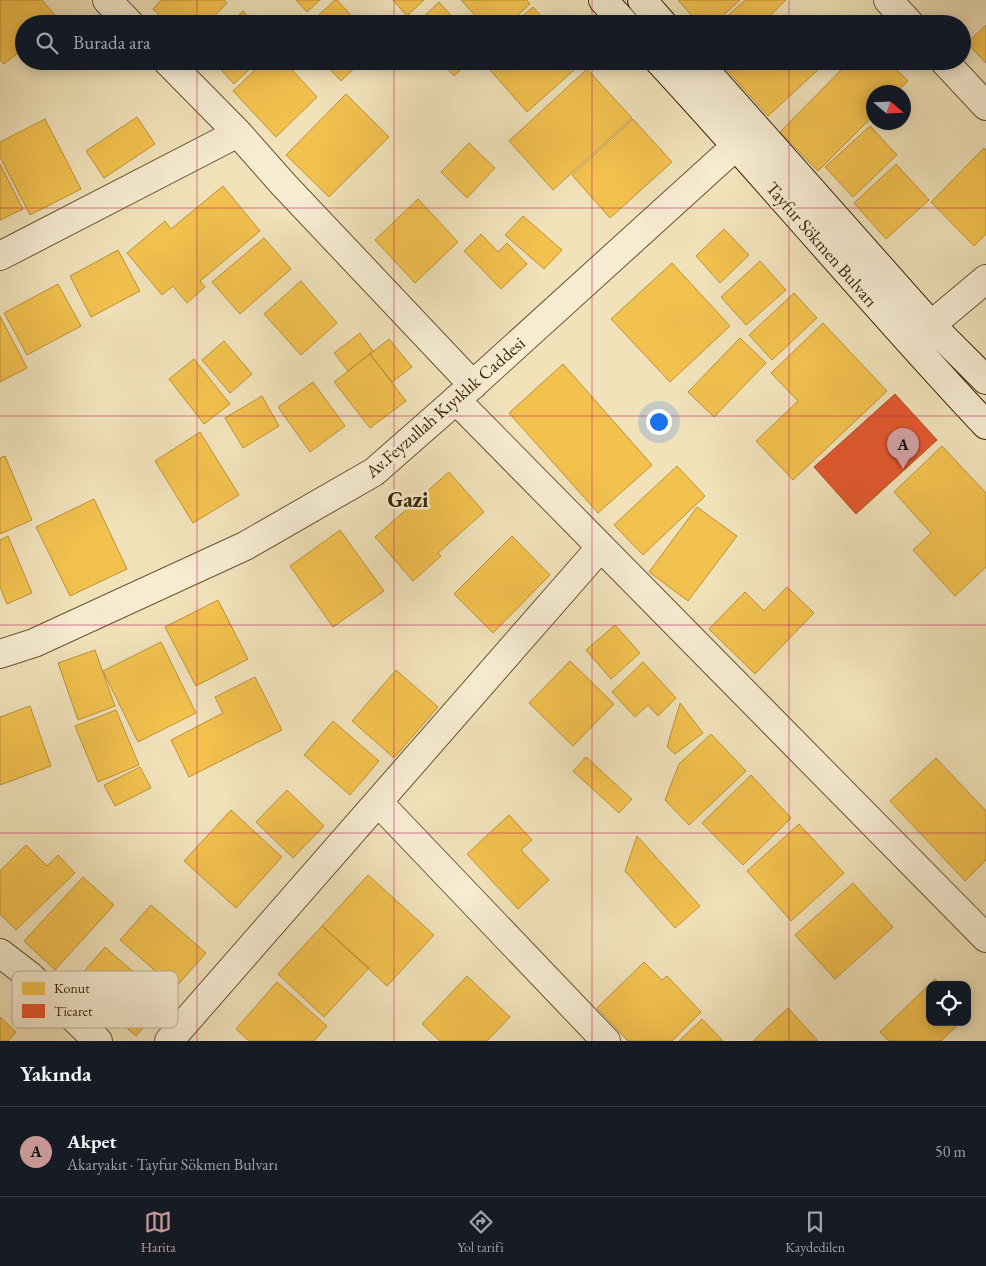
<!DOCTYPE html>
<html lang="tr">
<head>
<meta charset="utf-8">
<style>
	body { margin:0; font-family:"EB Garamond",serif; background:#20242c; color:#f1f3f6 }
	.controls { position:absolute; right:15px; bottom:15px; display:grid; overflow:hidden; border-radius:10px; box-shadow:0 2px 12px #0003 }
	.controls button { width:45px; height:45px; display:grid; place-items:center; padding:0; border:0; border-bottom:1px solid #363941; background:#171b24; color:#f1f3f6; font:25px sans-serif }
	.compass { position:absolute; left:866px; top:85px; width:45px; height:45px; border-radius:50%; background:#171b24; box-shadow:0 2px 12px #0003; rotate:109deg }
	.you { position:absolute; left:658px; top:421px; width:18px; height:18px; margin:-12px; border:4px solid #fff; border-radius:50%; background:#1a73e8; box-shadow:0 0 0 8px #1a73e833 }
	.badge { display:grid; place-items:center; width:32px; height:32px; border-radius:50%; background:#c59692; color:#111; font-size:16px; font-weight:700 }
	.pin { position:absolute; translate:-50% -41px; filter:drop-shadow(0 1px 2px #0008) }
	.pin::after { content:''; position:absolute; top:26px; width:18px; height:15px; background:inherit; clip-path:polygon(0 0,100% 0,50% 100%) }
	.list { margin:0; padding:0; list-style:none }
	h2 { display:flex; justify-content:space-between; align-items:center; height:65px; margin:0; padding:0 20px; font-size:21px }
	h2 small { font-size:16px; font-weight:400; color:#9ea1a6 }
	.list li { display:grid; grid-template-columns:32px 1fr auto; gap:15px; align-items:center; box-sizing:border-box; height:90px; padding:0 20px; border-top:1px solid #363941 }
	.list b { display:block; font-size:19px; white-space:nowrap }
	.list p { margin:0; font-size:16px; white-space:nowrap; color:#9ea1a6 }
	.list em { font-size:16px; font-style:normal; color:#9ea1a6 }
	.icon { flex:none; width:28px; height:28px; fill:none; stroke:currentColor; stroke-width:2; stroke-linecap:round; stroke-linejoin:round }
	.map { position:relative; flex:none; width:986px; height:1041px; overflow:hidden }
	.search { position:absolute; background:#171b24; box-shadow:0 2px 12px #0003; left:15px; right:15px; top:15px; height:55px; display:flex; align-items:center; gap:12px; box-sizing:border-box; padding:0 18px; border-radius:28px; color:#9ea1a6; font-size:19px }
	.sheet { height:155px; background:#171b24 }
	nav { display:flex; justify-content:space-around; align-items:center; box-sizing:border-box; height:70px; border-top:1px solid #363941; background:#171b24; font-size:14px; color:#9ea1a6 }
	nav a { display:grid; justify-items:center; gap:2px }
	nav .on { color:#c59692 }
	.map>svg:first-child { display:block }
	.homes { fill:#f2c14e; stroke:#bb9237 }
	.shops { fill:#e4572e; stroke:#b14821 }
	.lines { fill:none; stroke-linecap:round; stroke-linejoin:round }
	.minor-casing { stroke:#685430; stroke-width:30 }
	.tertiary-casing { stroke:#685430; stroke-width:30 }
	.secondary-casing { stroke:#3a2502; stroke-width:30 }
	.minor { stroke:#f6ecd2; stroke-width:28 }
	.tertiary { stroke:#f6ecd2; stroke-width:28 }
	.secondary { stroke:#f6ecd2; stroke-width:28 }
	.grid { fill:none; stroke:#c2185b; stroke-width:1; stroke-opacity:0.55 }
	.labels { text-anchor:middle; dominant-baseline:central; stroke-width:5; stroke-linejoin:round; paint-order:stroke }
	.street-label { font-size:18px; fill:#3a2502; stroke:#f6ecd2 }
	.district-label { font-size:22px; font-weight:bold; fill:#3a2502; stroke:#f6ecd2 }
	.key { fill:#f6ecd2; stroke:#beb094; stroke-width:1 }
	.key-label { font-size:14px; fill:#3a2502 }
</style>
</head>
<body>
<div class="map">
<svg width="986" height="1041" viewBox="0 0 986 1041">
	<rect width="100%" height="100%" fill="#f1e2ba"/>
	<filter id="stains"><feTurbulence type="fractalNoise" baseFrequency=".004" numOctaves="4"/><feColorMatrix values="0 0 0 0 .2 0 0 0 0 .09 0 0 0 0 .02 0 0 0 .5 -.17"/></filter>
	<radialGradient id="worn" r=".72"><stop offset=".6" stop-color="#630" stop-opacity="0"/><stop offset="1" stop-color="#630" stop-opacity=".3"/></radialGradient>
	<path class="homes" d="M0,0H42L58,19L52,24H24V48L4,64L0,60Z
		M161,0H224L227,3L207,24H168L153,9Z
		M296,0H320L307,12Z
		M335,0H337L359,24H309Z
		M393,0H424L407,16Z
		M461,0H527L530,4L508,24H483Z
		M678,0H740L714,24H699Z
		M745,0H786L761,24H719Z
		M439,2L459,24H416Z
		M533,7L548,24H513Z
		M243,11L255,24H229Z
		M986,25V63L967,43Z
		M213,61H258L234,84Z
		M264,61H284L317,97L276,137L233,91Z
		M322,61H362L341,81Z
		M440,61H470L454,76Z
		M482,61H581L582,63L527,112Z
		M734,61H814L820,68L768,116L726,69Z
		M850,61H888L908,81L896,92H874V115L818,171L780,132Z
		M587,69L632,118L553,190L509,141Z
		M346,94L389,137L329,197L286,155Z
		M137,117L155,144L104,178L86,151Z
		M45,119L81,189L30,215L0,157V142Z
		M633,119L672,162L610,218L572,175Z
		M870,126L897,155L853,197L825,167Z
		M469,143L495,168L467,198L441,172Z
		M984,148L986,150V234L974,246L931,202Z
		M0,164L23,209L0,220Z
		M896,164L929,200L886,239L854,203Z
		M223,186L260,231L200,281L205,287L187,303L173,286L162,295L127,253L165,221L171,229Z
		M418,199L458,242L415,283L375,240Z
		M523,216L562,250L544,269L505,235Z
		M724,229L749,255L720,283L696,256Z
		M481,234L498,252L507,243L527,264L501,289L464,251Z
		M264,238L291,269L240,314L212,282Z
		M118,250L140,291L91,317L70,276Z
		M760,261L786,290L746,325L721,297Z
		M672,263L730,326L670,382L611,319Z
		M301,281L337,323L301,355L264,314Z
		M58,284L81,326L27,355L4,313Z
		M794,293L817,318L772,360L749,335Z
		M0,316L27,368L0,382Z
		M823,323L887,391L793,480L756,441L798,401L771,373Z
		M360,333L373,351L348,371L334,353Z
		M740,338L766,363L714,417L688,392Z
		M389,339L412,367L392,382L370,354Z
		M224,341L252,374L230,393L202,360Z
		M370,354L406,401L370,428L334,382Z
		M194,359L230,404L204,424L169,379Z
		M563,364L652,465L598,513L509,413Z
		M313,382L345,426L310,452L278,407Z
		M262,396L279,426L243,448L225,418Z
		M200,432L239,495L193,523L155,461Z
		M942,446L986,493V567L955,596L913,550L931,533L894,492Z
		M5,456L32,520L0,534V458Z
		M677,466L705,496L643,555L614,525Z
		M449,472L484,512L438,553L441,556L413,581L375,537Z
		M94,499L127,569L70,596L36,527Z
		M697,507L737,536L688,601L649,572Z
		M340,530L384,591L333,627L290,566Z
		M8,536L32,593L7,604L0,587V540Z
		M512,536L550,575L493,633L454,594Z
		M787,587L814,613L755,674L709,629L745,592L764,611Z
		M218,600L248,659L196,686L165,627Z
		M615,625L640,653L611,679L586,650Z
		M161,642L196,713L138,742L103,671Z
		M95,650L115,706L78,720L58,663Z
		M570,661L614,704L573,746L529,703Z
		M643,662L676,698L658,716L648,705L635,717L612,692Z
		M396,670L438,707L394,758L352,721Z
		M255,677L282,730L189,777L171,740L223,713L215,697Z
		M680,703L703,733L675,754L667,747Z
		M30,706L51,766L0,785V717Z
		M116,710L139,765L98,782L75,726Z
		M333,721L379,761L350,795L304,755Z
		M711,734L746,771L689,825L665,800L679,764Z
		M586,757L632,799L619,813L573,771Z
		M936,758L986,811V860L965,881L890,801Z
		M140,767L151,788L115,806L104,785Z
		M751,775L791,818L743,865L702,823Z
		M287,790L324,826L293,858L256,822Z
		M231,810L282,857L236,908L184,861Z
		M509,815L532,840L521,850L549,880L518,909L467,854Z
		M799,824L844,873L791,921L747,871Z
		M637,836L700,906L675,928L625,871Z
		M26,845L47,866L58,855L75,873L16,930L0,914V871Z
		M368,875L434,935L387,986L322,926Z
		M83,877L114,905L55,970L24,941Z
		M853,883L893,927L835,979L795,935Z
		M151,905L206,953L175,988L120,940Z
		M322,926L369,968L324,1017L278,974Z
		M105,947L166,1001L136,1036L74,983Z
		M644,962L662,980L667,976L701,1012L672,1041H628L597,1008Z
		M467,976L510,1017L487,1041H440L422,1024Z
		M935,979L941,985H930V1022H961L941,1041H889L880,1032Z
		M277,982L327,1026L314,1041H249L236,1029Z
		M788,1008L818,1041H753Z
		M0,1017L16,1032L8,1041H0Z
		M702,1019L723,1041H679Z"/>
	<path class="shops" d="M895,394L937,440L856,514L814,467Z"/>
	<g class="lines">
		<g class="minor-casing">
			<path id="minor" d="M107,0L130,24
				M888,0L910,24
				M167,61L238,133L283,184L473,385
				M944,61L986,106
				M0,256L238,133
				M456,400L986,938
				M378,802L606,1041
				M0,953L30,976L98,1041
				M169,1041L600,548"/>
		</g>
		<g class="tertiary-casing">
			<path id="tertiary" d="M931,325L986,279
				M0,654L34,643L245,546L374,472L456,400L737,145"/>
		</g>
		<g class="secondary-casing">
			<path id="secondary" d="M603,0L625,24
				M642,0L663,24
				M659,61C770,181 874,306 986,425
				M697,61L931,325L986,380"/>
		</g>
		<use href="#minor" class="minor"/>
		<use href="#tertiary" class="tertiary"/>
		<use href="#secondary" class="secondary"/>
	</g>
	<path class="grid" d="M197,0V24M394,0V24M592,0V24M789,0V24M197,61V1041M394,61V1041M592,61V1041M789,61V1041M0,208H986M0,416H986M0,625H986M0,833H986"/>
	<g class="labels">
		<g class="street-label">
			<text transform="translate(822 244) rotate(49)">Tayfur Sökmen Bulvarı</text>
			<text transform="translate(445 407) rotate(-41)">Av.Feyzullah Kıyıklık Caddesi</text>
		</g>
		<g class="district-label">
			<text x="408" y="499">Gazi</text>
		</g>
	</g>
	<rect x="12" y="971" width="166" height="57" rx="8" class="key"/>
	<rect x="22" y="982" width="23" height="13" fill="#f2c14e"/>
	<rect x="22" y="1004" width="23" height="14" fill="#e4572e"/>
	<g class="key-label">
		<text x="54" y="993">Konut</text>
		<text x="54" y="1016">Ticaret</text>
	</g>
	<rect width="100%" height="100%" filter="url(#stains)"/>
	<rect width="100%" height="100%" fill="url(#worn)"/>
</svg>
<div class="controls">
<button><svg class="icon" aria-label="locate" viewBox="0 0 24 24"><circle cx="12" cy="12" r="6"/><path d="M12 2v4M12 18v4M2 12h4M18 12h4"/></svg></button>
</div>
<svg class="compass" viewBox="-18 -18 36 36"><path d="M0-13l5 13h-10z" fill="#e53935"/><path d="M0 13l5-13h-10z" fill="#9ea1a6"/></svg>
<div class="you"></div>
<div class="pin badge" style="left:903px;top:469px">A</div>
<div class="search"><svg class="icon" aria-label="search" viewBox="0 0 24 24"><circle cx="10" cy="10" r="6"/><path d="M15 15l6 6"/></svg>Burada ara</div>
</div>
<section class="sheet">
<h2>Yakında<small></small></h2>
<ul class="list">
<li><span class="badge">A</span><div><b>Akpet</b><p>Akaryakıt · Tayfur Sökmen Bulvarı</p></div><em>50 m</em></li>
</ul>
</section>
<nav>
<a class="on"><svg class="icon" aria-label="map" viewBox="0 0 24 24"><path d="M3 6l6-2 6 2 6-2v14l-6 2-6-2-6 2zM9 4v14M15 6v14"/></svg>Harita</a>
<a><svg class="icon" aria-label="directions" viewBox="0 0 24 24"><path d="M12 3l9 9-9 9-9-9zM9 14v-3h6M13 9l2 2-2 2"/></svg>Yol tarifi</a>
<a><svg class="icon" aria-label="saved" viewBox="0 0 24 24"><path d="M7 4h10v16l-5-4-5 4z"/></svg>Kaydedilen</a>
</nav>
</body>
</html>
